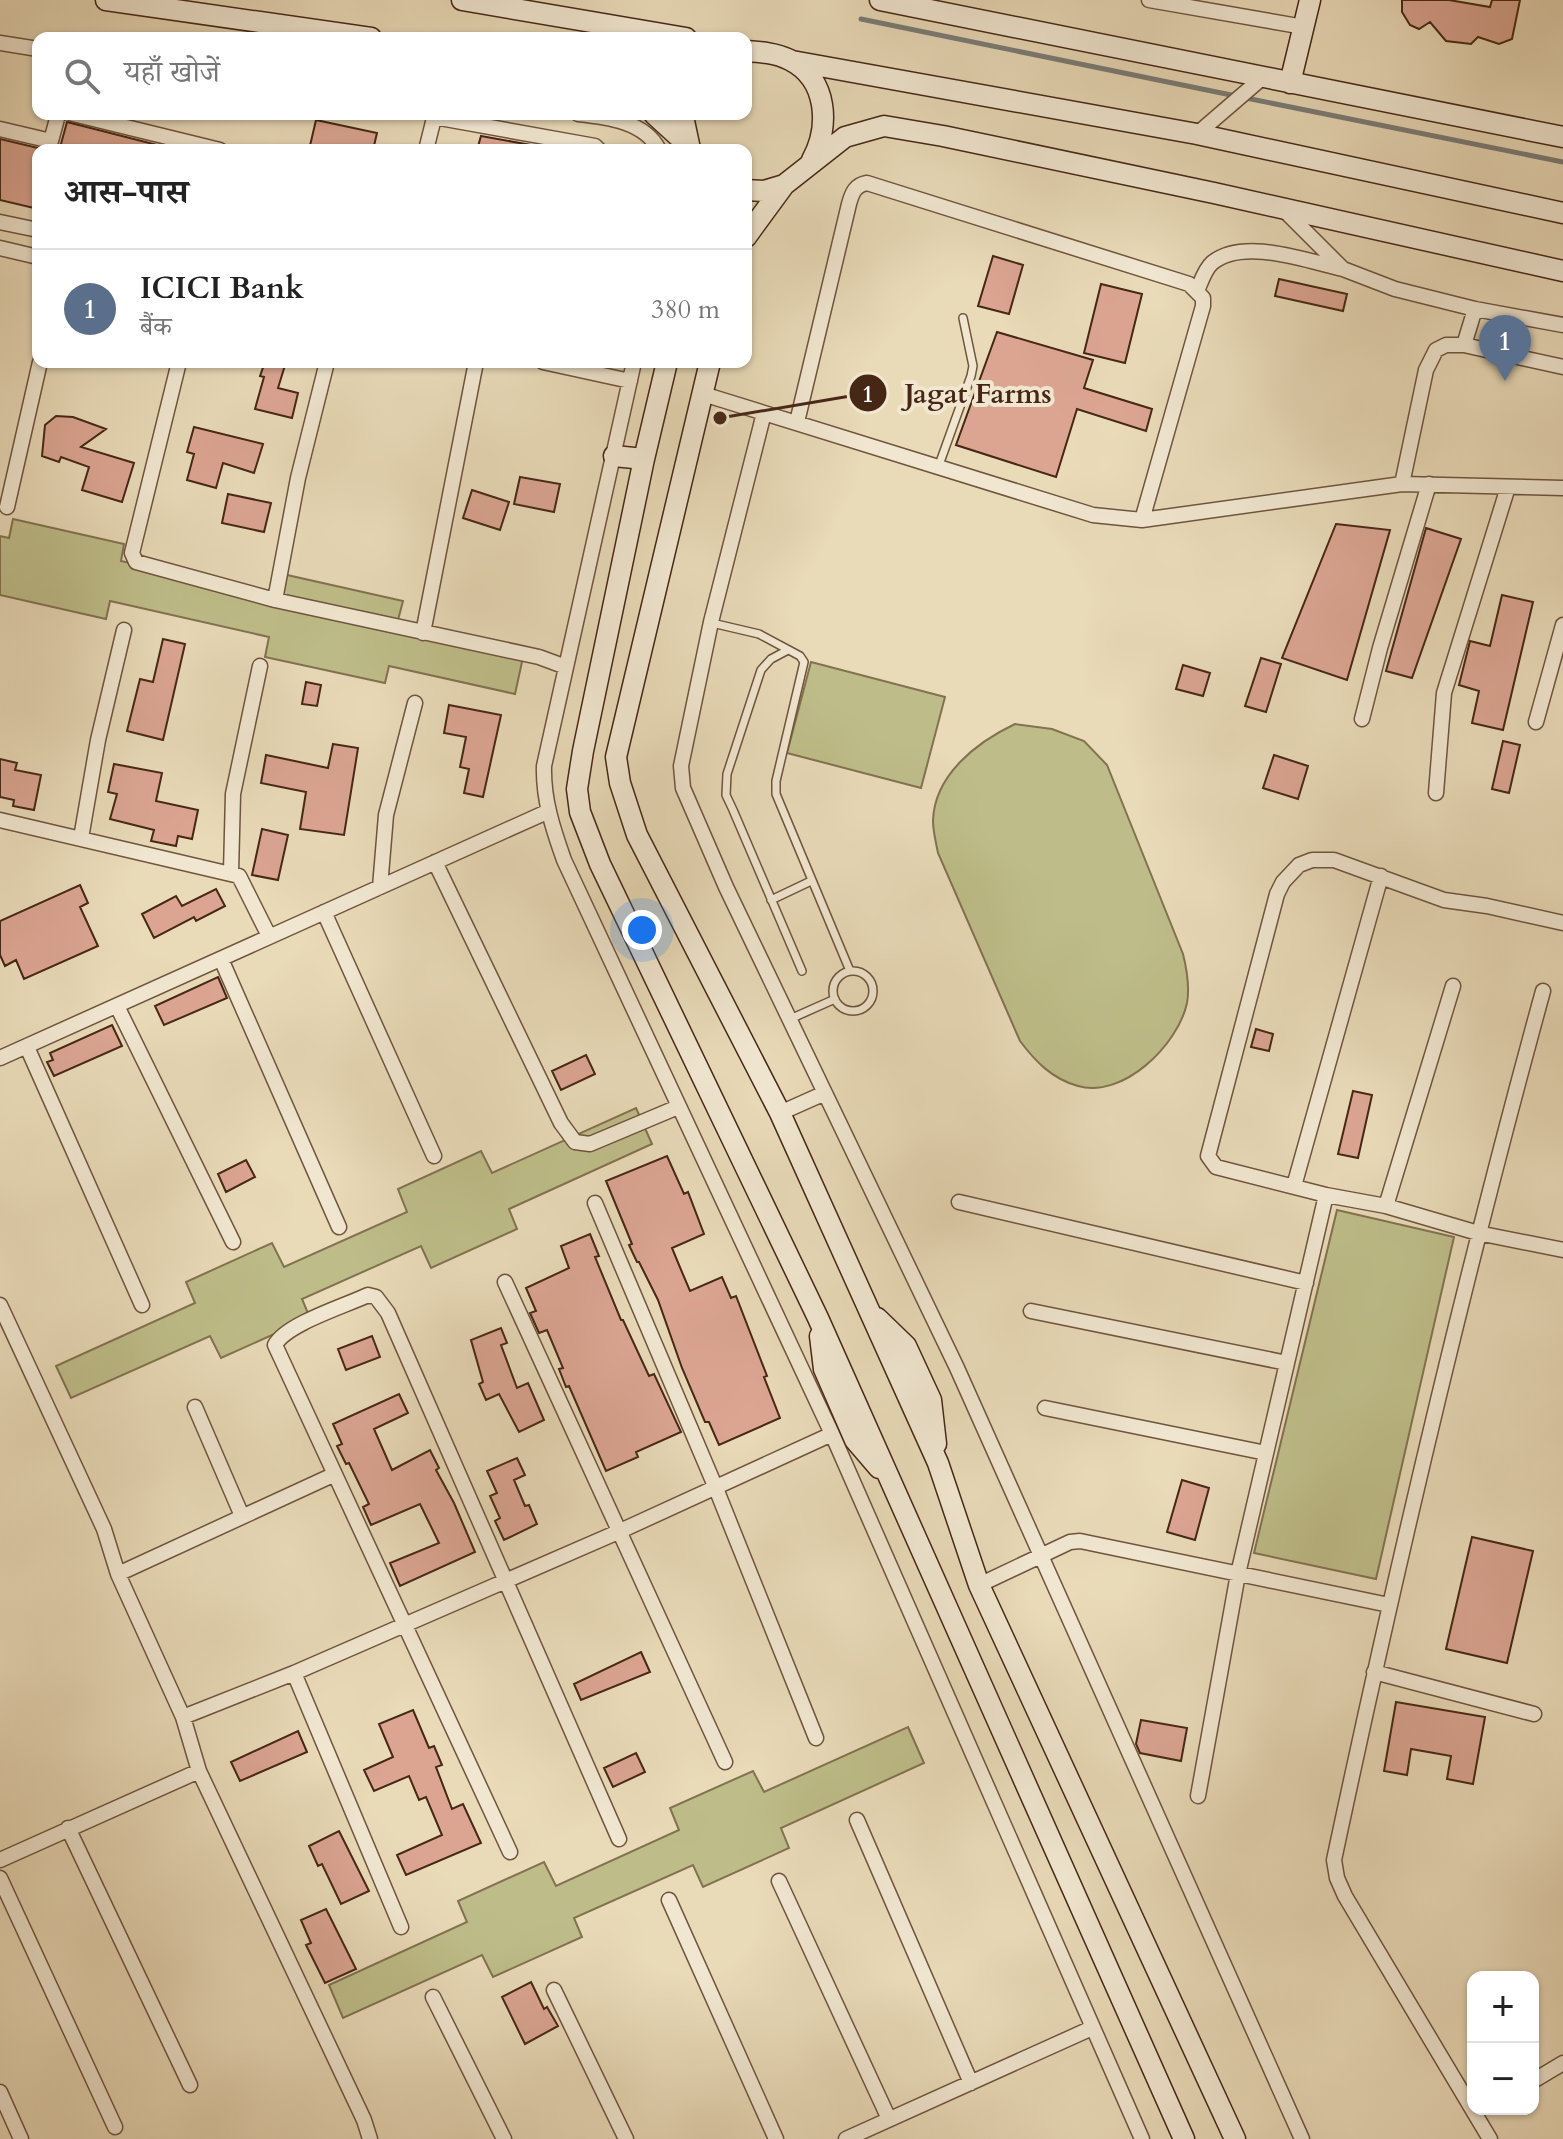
<!DOCTYPE html>
<html lang="hi">
<head>
<meta charset="utf-8">
<style>
	body { margin:0; font-family:Cardo,"Noto Serif Devanagari",serif; background:#f6f6f6; color:#222 }
	.controls { position:absolute; right:24px; bottom:24px; display:grid; overflow:hidden; border-radius:16px; box-shadow:0 2px 6px #0004 }
	.controls button { width:72px; height:72px; display:grid; place-items:center; padding:0; border:0; border-bottom:2px solid #e0e0e0; background:#fff; color:#222; font:40px sans-serif }
	.you { position:absolute; left:642px; top:930px; width:28px; height:28px; margin:-20px; border:6px solid #fff; border-radius:50%; background:#1a73e8; box-shadow:0 0 0 12px #1a73e833 }
	.badge { display:grid; place-items:center; width:52px; height:52px; border-radius:50%; background:#1a73e8; color:#fff; font-size:26px; font-weight:700 }
	.pin { position:absolute; translate:-50% -66px; filter:drop-shadow(0 2px 4px #0008) }
	.pin::after { content:''; position:absolute; top:42px; width:28px; height:24px; background:inherit; clip-path:polygon(0 0,100% 0,50% 100%) }
	.list { margin:0; padding:0; list-style:none }
	h2 { display:flex; justify-content:space-between; align-items:center; height:104px; margin:0; padding:0 32px; font-size:34px }
	h2 small { font-size:26px; font-weight:400; color:#767676 }
	.list li { display:grid; grid-template-columns:52px 1fr auto; gap:24px; align-items:center; box-sizing:border-box; height:120px; padding:0 32px; border-top:2px solid #e0e0e0 }
	.list b { display:block; font-size:30px; white-space:nowrap }
	.list p { margin:0; font-size:26px; white-space:nowrap; color:#767676 }
	.list em { font-size:26px; font-style:normal; color:#767676 }
	.icon { flex:none; width:44px; height:44px; fill:none; stroke:currentColor; stroke-width:2; stroke-linecap:round; stroke-linejoin:round }
	.map { position:relative; flex:none; width:1563px; height:2139px; overflow:hidden }
	.search { position:absolute; background:#fff; box-shadow:0 2px 6px #0004; left:32px; top:32px; width:720px; height:88px; display:flex; align-items:center; gap:20px; box-sizing:border-box; padding:0 28px; border-radius:16px; color:#767676; font-size:30px }
	.panel { position:absolute; background:#fff; box-shadow:0 2px 6px #0004; left:32px; top:144px; width:720px; height:224px; border-radius:16px }
	.map>svg:first-child { display:block }
	.green { fill:#bebd89; stroke:#827250; stroke-width:2 }
	.lines { fill:none; stroke-linecap:round; stroke-linejoin:round }
	.stream { stroke:#7a7d78; stroke-width:5 }
	.building { fill:#dba592; stroke:#462716; stroke-width:2 }
	.lane-casing { stroke:#6f543e; stroke-width:10 }
	.street-casing { stroke:#6f543e; stroke-width:17 }
	.secondary-casing { stroke:#462716; stroke-width:23 }
	.lane { stroke:#f1e7d1; stroke-width:7 }
	.street { stroke:#f1e7d1; stroke-width:14 }
	.secondary { stroke:#f1e7d1; stroke-width:20 }
	.leader { fill:none; stroke:#462716; stroke-width:3 }
	.callout-dot { fill:#462716; stroke:#f1e7d1; stroke-width:3 }
	.mark-label { font-size:24px; text-anchor:middle; font-weight:bold; fill:#fff }
	.callout-label { font-size:28px; text-anchor:middle; font-weight:bold; fill:#462716; stroke:#f1e7d1; stroke-width:8; stroke-linejoin:round; paint-order:stroke }
</style>
</head>
<body>
<div class="map">
<svg width="1563" height="2139" viewBox="0 0 1563 2139">
	<rect width="100%" height="100%" fill="#e9dab8"/>
	<filter id="stains"><feTurbulence type="fractalNoise" baseFrequency=".0025" numOctaves="4"/><feColorMatrix values="0 0 0 0 .2 0 0 0 0 .09 0 0 0 0 .02 0 0 0 .5 -.17"/></filter>
	<radialGradient id="worn" r=".72"><stop offset=".6" stop-color="#630" stop-opacity="0"/><stop offset="1" stop-color="#630" stop-opacity=".3"/></radialGradient>
	<path class="green" d="M13,519L124,544L121,561L281,597L287,575L403,601L398,620L525,648L515,694L389,666L385,683L265,657L269,637L110,601L106,619L0,595V536L9,538Z
		M811,662L945,697L921,788L787,753Z
		M1015,724L1052,729L1084,741L1107,765L1183,954C1187,970 1190,986 1187,1003C1178,1045 1123,1099 1078,1086C1052,1079 1035,1061 1020,1041L938,853C936,843 933,831 933,821C934,775 977,742 1015,724Z
		M636,1108L652,1144L509,1209L517,1229L431,1268L421,1246L302,1299L310,1318L221,1358L210,1336L71,1398L56,1366L195,1303L186,1282L272,1243L284,1267L407,1212L398,1189L481,1151L492,1173Z
		M1337,1210L1454,1237L1376,1579L1254,1553Z
		M908,1727L924,1763L781,1828L789,1848L703,1887L693,1865L574,1918L582,1937L493,1977L482,1955L343,2018L329,1985L467,1922L458,1901L544,1862L556,1886L679,1830L670,1808L753,1771L764,1792Z"/>
	<g class="lines">
		<path class="stream" d="M861,19L1236,96
			M1246,98L1563,162"/>
	</g>
	<path class="building" d="M1402,0H1449L1490,7L1492,0H1520L1512,39L1499,44L1478,37L1471,44L1446,41L1430,22L1419,29L1410,25L1402,12Z
		M316,120L377,133L373,150H309Z
		M67,122L169,148V150H56L61,144Z
		M481,136L542,147L541,150H477Z
		M0,139L38,148V209L0,200Z
		M993,256L1023,265L1009,314L978,306Z
		M1279,279L1347,294L1343,311L1275,296Z
		M1101,284L1142,294L1125,363L1084,353Z
		M997,332L1093,360L1084,388L1152,409L1146,431L1077,409L1056,477L956,445Z
		M265,362H286L278,388L298,393L292,418L255,409L264,377L260,376Z
		M56,416L73,417L106,429L81,447L134,463L122,502L82,490L89,467L61,457L59,462L42,456L45,425Z
		M194,427L263,444L254,473L223,463L216,488L187,480L194,454L187,452Z
		M520,477L560,484L554,512L514,504Z
		M472,490L509,502L500,530L463,518Z
		M228,494L271,503L264,532L222,523Z
		M1336,524L1390,530L1347,680L1282,658Z
		M1426,528L1461,539L1412,678L1386,671Z
		M1502,595L1533,602L1503,730L1472,723L1479,691L1459,685L1470,641L1490,646Z
		M163,639L185,644L163,740L127,731L140,679L153,682Z
		M1261,658L1281,664L1266,712L1245,706Z
		M1183,665L1210,673L1203,696L1176,689Z
		M306,682L321,685L317,706L302,704Z
		M449,705L501,715L483,797L464,793L469,769L460,767L466,737L444,733Z
		M1503,741L1520,745L1509,793L1492,789Z
		M333,744L358,748L344,835L300,829L306,792L261,783L266,755L328,768Z
		M1274,755L1308,766L1298,799L1263,788Z
		M0,759L17,763L15,770L41,775L34,810L13,806L14,800L0,797Z
		M114,764L162,773L156,801L198,810L192,839L178,836L176,846L151,841L154,830L110,819L117,794L108,792Z
		M262,829L288,835L278,880L252,875Z
		M80,885L88,903L80,907L98,946L24,979L16,960L5,966L0,955V921Z
		M216,889L225,906L196,921L194,917L154,938L142,914L176,896L182,906Z
		M218,977L227,998L164,1025L155,1006Z
		M112,1025L122,1046L54,1076L47,1062L53,1060L50,1053Z
		M1256,1029L1273,1034L1269,1051L1251,1047Z
		M586,1055L595,1074L561,1090L552,1071Z
		M1353,1091L1372,1095L1358,1158L1338,1154Z
		M667,1156L684,1194L688,1192L704,1234L672,1248L679,1265L690,1291L722,1277L731,1298L736,1296L767,1376L764,1377L780,1418L719,1445L709,1422H705L682,1368L658,1300L639,1262H637L629,1245L632,1244L606,1181Z
		M246,1160L255,1177L226,1192L218,1174Z
		M590,1234L599,1256L595,1257L621,1320H623L649,1376L654,1374L681,1432L636,1452L638,1457L606,1471L569,1386L566,1387L559,1369L563,1368L547,1330L539,1333L530,1313L536,1311L526,1288L569,1268L561,1246Z
		M501,1328L507,1343L501,1345L517,1388L528,1383L544,1420L519,1432L499,1394L486,1400L479,1384L483,1382L471,1340Z
		M372,1336L380,1357L346,1370L338,1349Z
		M399,1394L408,1413L374,1429L392,1470L430,1450L439,1468L436,1470L454,1503L475,1552L400,1586L390,1563L439,1543L420,1504L371,1525L363,1507L369,1504L349,1463L346,1464L337,1446L342,1444L333,1424Z
		M517,1458L525,1475L514,1480L525,1506L529,1505L537,1524L504,1540L495,1521L500,1518L490,1496L497,1493L487,1471Z
		M1182,1480L1209,1488L1195,1540L1167,1532Z
		M1472,1537L1533,1551L1507,1663L1446,1649Z
		M641,1652L650,1672L581,1700L574,1684Z
		M1396,1702L1485,1717L1473,1784L1447,1779L1451,1756L1411,1749L1407,1775L1384,1771Z
		M413,1710L429,1748L434,1746L442,1765L436,1767L452,1809L463,1804L481,1843L406,1875L397,1855L442,1835L426,1797L419,1800L409,1776L374,1791L364,1770L393,1757L379,1724Z
		M1141,1720L1187,1728L1181,1761L1140,1753L1136,1744Z
		M298,1731L307,1752L240,1781L231,1762Z
		M636,1753L645,1772L613,1787L604,1768Z
		M339,1831L369,1891L341,1904L322,1864L318,1866L309,1846Z
		M326,1909L356,1969L325,1983L306,1945L311,1943L301,1920Z
		M531,1982L544,2009L547,2007L558,2026L525,2044L502,1997Z"/>
	<g class="lines">
		<g class="lane-casing">
			<path id="lane" d="M939,465L971,376L973,366L963,318
				M712,623L759,634L800,656L804,662L776,781V794L850,971
				M788,650L771,659L761,670L727,774L726,795L733,810L802,971
				M771,900L811,881
				M833 991a20 20 0 1 1 40 0a20 20 0 1 1-40 0Z
				M790,1019L835,999"/>
		</g>
		<g class="street-casing">
			<path id="street" d="M1149,0L1304,27
				M0,43L38,49
				M73,114L220,150
				M578,114C606,117 645,121 659,150
				M434,117L595,146L599,150
				M0,129L51,141L58,115L61,114
				M1197,134L1262,78
				M426,150L435,114
				M1284,210L1343,269L1395,289L1475,309L1563,325
				M0,222L38,230
				M0,248L38,257
				M1197,291C1201,282 1205,269 1212,263C1243,237 1307,261 1343,269
				M1464,345L1475,309
				M179,362L132,553L136,562L275,600L539,657L566,667
				M543,362L630,381
				M634,362L544,766C543,799 553,829 564,860L832,1434L1142,2139
				M703,394L1093,515L1142,520L1402,484L1563,488
				M764,413L711,622L681,766L683,788L726,887L957,1368L1302,2139
				M797,422L849,204C852,193 855,185 867,183L1189,284L1203,298V306L1142,520
				M1402,484L1426,370L1436,350L1446,345H1464L1563,367
				M7,507L40,362
				M275,600L298,478L327,362
				M423,633L476,362
				M1362,719L1380,648L1429,484
				M1536,722L1563,625
				M1436,793L1444,693L1508,487
				M0,820L239,876L269,936
				M81,838L98,740L124,630
				M435,862L561,1123L575,1142L590,1144L678,1107
				M231,872L233,794L260,666
				M380,887L386,815L415,703
				M324,912L434,1156
				M1563,923L1487,906L1444,900L1334,860H1312L1299,865L1283,882L1277,894L1208,1156L1216,1167L1326,1195L1386,1206L1478,1233L1563,1250
				M221,959L339,1227
				M117,1006L233,1242
				M27,1047L142,1305
				M0,1058L549,811
				M780,1113L825,1093
				M1294,1186L1381,876
				M959,1202L1306,1283
				M595,1203L715,1486L816,1738
				M1386,1206L1453,986
				M505,1282L725,1762
				M0,1305L104,1529L118,1574L183,1717L199,1771L364,2120L370,2139
				M1031,1311L1287,1363
				M195,1407L242,1516
				M1045,1408L1266,1453
				M118,1574L333,1475
				M979,1585L1070,1542L1080,1541L1389,1605
				M1374,1672L1534,1714
				M294,1673L401,1927
				M183,1717L294,1673L618,1532L832,1434
				M1198,1796L1238,1574L1326,1195
				M857,1820L971,2083
				M68,1828L190,2085
				M510,1852L275,1345C286,1324 345,1306 368,1295L376,1297L388,1313L619,1839
				M0,1860L199,1771
				M0,1878L115,2127
				M779,1881L889,2119
				M669,1900L776,2139
				M554,1990L626,2139
				M433,1997L504,2139
				M1533,2081L1563,2063
				M0,2092L21,2139
				M846,2139L1092,2028
				M1490,2139L1345,1896L1337,1878L1334,1860C1396,1568 1464,1279 1543,991"/>
		</g>
		<g class="secondary-casing">
			<path id="secondary" d="M106,0L371,38
				M462,0L686,38
				M880,0L1563,137
				M746,51C761,52 776,53 790,60C828,79 830,127 812,160
				M792,61L1197,134L1563,213
				M1290,83L1310,0
				M654,114L689,146
				M685,114L684,121L690,149
				M746,190L764,191L784,185L845,137L884,126L943,136L1214,193L1563,271
				M746,237L784,185
				M667,362L644,459L583,751L577,789L580,812L600,864L818,1318L1184,2139
				M710,362L616,757L620,783L637,835L780,1113L938,1463L979,1585L1235,2139
				M614,456L644,459
				M877,1318L906,1346L931,1400L936,1444
				M820,1336L824,1369L855,1440L879,1468"/>
		</g>
		<use href="#lane" class="lane"/>
		<use href="#street" class="street"/>
		<use href="#secondary" class="secondary"/>
	</g>
	<path class="leader" d="M720 418L868 393"/>
	<g class="callout-dot">
		<circle cx="720" cy="418" r="8"/>
		<circle cx="868" cy="393" r="20"/>
	</g>
	<g class="mark-label">
		<text x="868" y="402">1</text>
	</g>
	<g class="callout-label">
		<text x="978" y="403">Jagat Farms</text>
	</g>
	<rect width="100%" height="100%" filter="url(#stains)"/>
	<rect width="100%" height="100%" fill="url(#worn)"/>
</svg>
<div class="controls">
<button>+</button>
<button>−</button>
</div>
<div class="you"></div>
<div class="pin badge" style="left:1505px;top:381px;background:#5c6f8a">1</div>
<div class="search"><svg class="icon" aria-label="search" viewBox="0 0 24 24"><circle cx="10" cy="10" r="6"/><path d="M15 15l6 6"/></svg>यहाँ खोजें</div>
<section class="panel">
<h2>आस-पास<small></small></h2>
<ul class="list">
<li><span class="badge" style="background:#5c6f8a">1</span><div><b>ICICI Bank</b><p>बैंक</p></div><em>380 m</em></li>
</ul>
</section>
</div>
</body>
</html>
